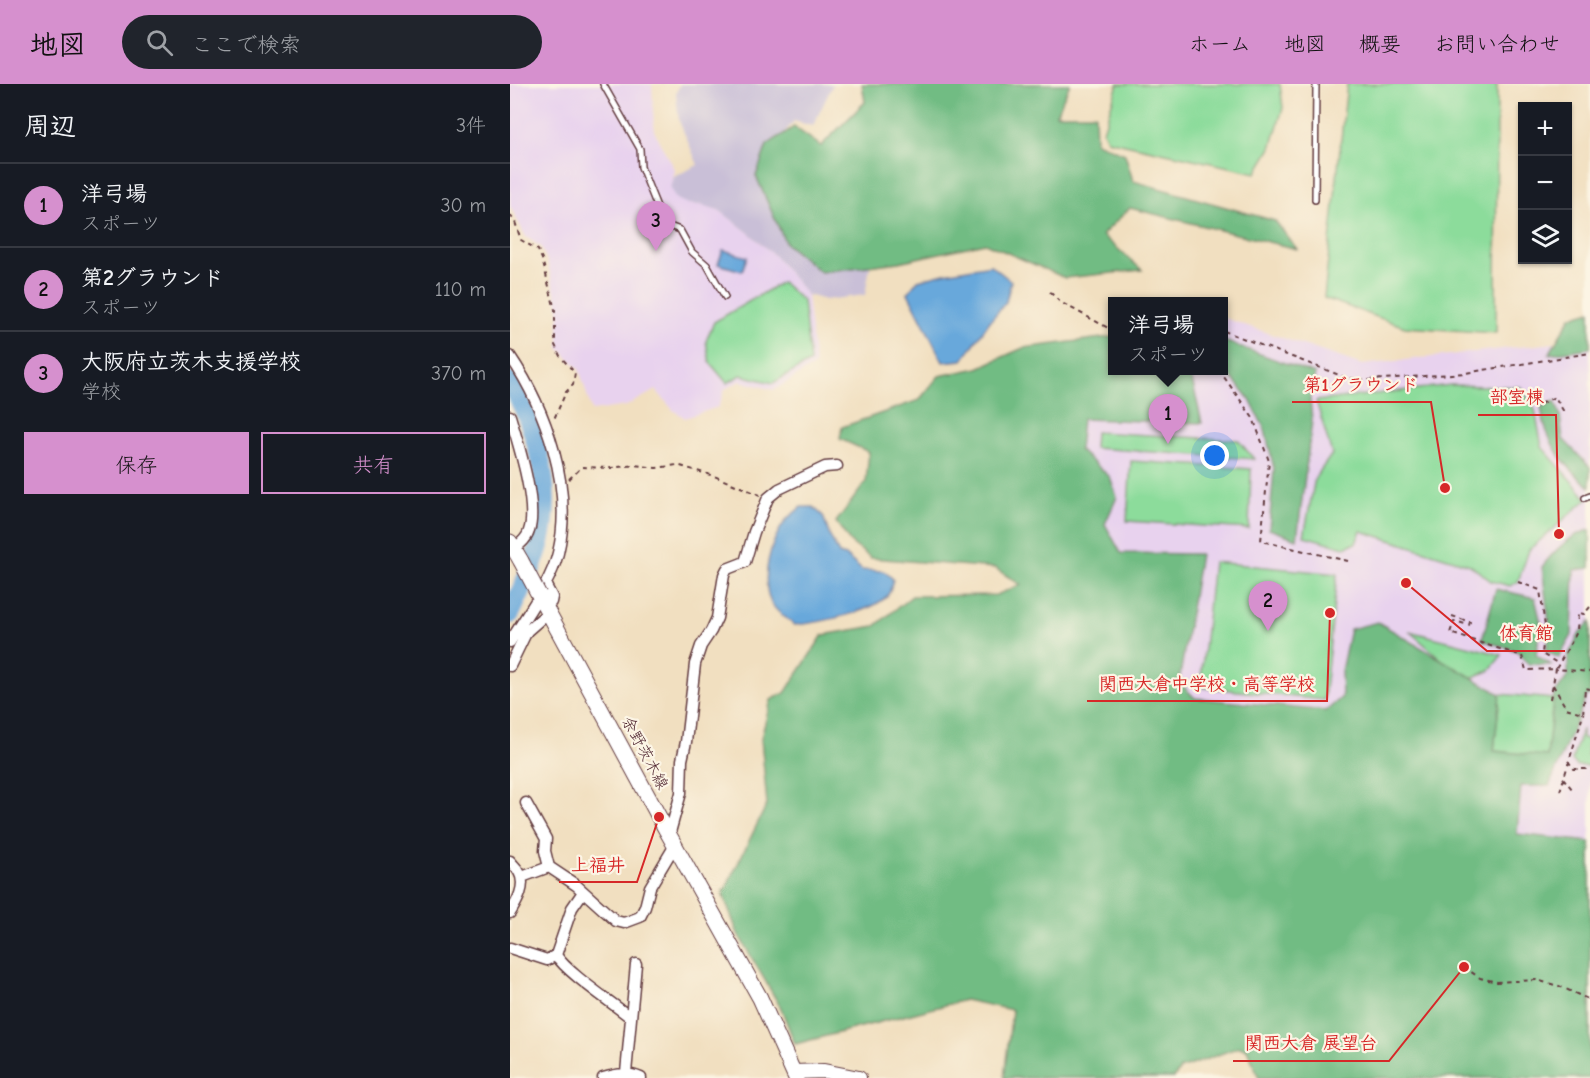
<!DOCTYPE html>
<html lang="ja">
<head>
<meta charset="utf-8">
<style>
	body { margin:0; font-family:"Comic Neue","Klee One",sans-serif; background:#20242c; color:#f1f3f6 }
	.controls { position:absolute; right:18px; top:18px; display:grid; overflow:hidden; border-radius:0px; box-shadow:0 2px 4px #0004 }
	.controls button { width:54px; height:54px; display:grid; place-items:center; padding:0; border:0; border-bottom:2px solid #363941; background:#171b24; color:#f1f3f6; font:30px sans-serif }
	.you { position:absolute; left:705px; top:372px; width:21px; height:21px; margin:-15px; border:4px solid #fff; border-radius:50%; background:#1a73e8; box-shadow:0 0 0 9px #1a73e833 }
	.badge { display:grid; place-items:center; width:39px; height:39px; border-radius:50%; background:#d690ce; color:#111; font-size:20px; font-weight:700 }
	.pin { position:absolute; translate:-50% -50px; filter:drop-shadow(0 2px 3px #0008) }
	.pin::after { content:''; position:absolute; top:32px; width:21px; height:18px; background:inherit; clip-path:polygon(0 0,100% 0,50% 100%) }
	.popup { position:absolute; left:598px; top:213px; width:120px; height:78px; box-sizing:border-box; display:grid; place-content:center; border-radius:0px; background:#171b24; filter:drop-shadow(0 2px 4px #0005); font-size:20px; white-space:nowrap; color:#9ea1a6 }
	.popup b { font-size:22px; color:#f1f3f6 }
	.popup::after { content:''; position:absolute; left:50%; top:100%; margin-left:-12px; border:12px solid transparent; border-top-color:#171b24 }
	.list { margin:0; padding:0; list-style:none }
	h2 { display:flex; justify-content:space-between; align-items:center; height:78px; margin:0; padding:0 24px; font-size:26px }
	h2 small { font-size:20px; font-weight:400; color:#9ea1a6 }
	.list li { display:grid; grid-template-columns:39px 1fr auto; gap:18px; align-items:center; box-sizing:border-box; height:84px; padding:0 24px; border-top:2px solid #363941 }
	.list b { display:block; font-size:22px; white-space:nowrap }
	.list p { margin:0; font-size:20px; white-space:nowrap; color:#9ea1a6 }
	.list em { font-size:20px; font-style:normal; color:#9ea1a6 }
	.actions { display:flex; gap:12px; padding:18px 24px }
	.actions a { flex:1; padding:14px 0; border:2px solid #d690ce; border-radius:0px; text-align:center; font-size:21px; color:#d690ce }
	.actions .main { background:#d690ce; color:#111 }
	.icon { flex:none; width:33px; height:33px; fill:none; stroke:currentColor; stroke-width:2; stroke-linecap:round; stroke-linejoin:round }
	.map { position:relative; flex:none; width:1080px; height:994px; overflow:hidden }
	header { display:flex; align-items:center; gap:36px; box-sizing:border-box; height:84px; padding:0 30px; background:#d690ce; color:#111 }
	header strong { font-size:28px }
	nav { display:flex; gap:33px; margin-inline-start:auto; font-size:21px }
	.search { width:420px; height:54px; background:#20242c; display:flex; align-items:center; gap:15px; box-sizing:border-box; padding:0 21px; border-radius:33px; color:#9ea1a6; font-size:22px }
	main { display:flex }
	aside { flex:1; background:#171b24 }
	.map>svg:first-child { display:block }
	.built { fill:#e8d2ee }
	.industrial { fill:#c9bfd7 }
	.green { fill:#8cdc9b; stroke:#6b7e63; stroke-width:1.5 }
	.forest { fill:#71bc83; stroke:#5e6e57; stroke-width:1.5 }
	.water { fill:#68a8db; stroke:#596483; stroke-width:1.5 }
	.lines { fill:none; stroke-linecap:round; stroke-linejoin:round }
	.river { stroke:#68a8db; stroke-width:20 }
	.service-casing { stroke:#633c41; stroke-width:8 }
	.minor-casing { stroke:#633c41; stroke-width:13 }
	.tertiary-casing { stroke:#633c41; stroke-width:16 }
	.secondary-casing { stroke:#633c41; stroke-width:17 }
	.path { stroke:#633c41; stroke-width:2; stroke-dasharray:4.5 4.5; stroke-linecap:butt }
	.service { stroke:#fff; stroke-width:5 }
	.minor { stroke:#fff; stroke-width:10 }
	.tertiary { stroke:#fff; stroke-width:14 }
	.secondary { stroke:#fff; stroke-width:15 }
	.secondary-bridge-casing { stroke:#633c41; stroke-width:17; stroke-linecap:butt }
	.secondary-bridge { stroke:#fff; stroke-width:15 }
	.labels { text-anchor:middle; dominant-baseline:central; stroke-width:4.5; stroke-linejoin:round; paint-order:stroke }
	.street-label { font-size:16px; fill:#4a1f2b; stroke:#fcf5e5 }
	.leader { fill:none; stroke:#d62828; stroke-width:2 }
	.callout-dot { fill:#d62828; stroke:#fcf5e5; stroke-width:2 }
	.callout-label { font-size:18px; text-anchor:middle; font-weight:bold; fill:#d62828; stroke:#fcf5e5; stroke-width:4.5; stroke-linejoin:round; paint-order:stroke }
</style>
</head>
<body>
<header>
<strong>地図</strong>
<div class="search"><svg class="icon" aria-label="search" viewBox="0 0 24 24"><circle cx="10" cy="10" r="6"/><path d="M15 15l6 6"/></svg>ここで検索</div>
<nav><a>ホーム</a><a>地図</a><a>概要</a><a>お問い合わせ</a></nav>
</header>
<main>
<aside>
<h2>周辺<small>3件</small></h2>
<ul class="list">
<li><span class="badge">1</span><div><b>洋弓場</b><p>スポーツ</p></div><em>30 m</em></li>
<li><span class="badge">2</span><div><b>第2グラウンド</b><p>スポーツ</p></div><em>110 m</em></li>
<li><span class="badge">3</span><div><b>大阪府立茨木支援学校</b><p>学校</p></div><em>370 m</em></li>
</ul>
<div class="actions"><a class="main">保存</a><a>共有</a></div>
</aside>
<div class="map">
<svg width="1080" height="994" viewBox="0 0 1080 994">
	<rect width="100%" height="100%" fill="#fcf5e5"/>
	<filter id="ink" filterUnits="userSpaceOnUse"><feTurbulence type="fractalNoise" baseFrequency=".0167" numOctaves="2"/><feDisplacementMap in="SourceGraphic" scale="12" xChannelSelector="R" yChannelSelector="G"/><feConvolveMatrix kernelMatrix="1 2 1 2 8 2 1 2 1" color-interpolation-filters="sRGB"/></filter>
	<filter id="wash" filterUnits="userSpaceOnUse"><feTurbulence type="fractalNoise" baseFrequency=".008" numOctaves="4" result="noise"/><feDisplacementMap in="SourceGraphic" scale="24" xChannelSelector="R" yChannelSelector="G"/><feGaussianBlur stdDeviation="1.35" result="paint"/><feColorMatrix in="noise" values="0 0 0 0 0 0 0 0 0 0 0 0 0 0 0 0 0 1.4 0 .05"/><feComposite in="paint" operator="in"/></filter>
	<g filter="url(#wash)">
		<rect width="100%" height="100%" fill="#f1dfc0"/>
		<path class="built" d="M0,0H142L144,47L164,85L161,104L178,120L191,121L209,126L238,148L265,172L297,211L305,281L264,306L230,297L215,305L208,323L175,334L163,326L146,306L116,322L82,327L69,285L49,264V224L37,177L31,163L16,153L0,122Z
			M714,234L852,281L1080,255V782L585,616L537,307L602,286H714Z"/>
		<path class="industrial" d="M170,0H323L303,42L284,37L262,63L361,177L355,211L315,216L297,211L265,172L238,148L209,126L191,121L178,120L166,115L160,104L163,93L188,81L169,37L166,9Z"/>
		<path class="green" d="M608,0H770L773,24L761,64L746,89L597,56L593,47Z
			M837,0H987L986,249L895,243L814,214Z
			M272,198L293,217L300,278L263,299L231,291L217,299L200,279L196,257L204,238Z
			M941,301L1011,303L1025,326L1032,363L1077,415L1019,466L1008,498L1000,502L981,497L960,481L851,447L846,459L834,463L794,452L805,394L822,370L806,317Z
			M585,348L728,356L744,375L584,364Z
			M621,377L741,385L739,445L617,437Z
			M703,478L827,490L814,616L690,603Z
			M899,547L992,571L979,587L955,596Z
			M990,610L1043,615L1037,673L984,667Z
			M1072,645V654L1078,655L1077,671L1080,672V682H1067L1062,676Z"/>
		<path class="forest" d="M352,0H560L546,30H585L586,58L615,70L623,97L765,137L787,165L620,124L592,151L632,186L555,194L475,159L389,178L311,188L276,160L246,92L257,61L284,43L311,62L355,18Z
			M1080,227V264L1039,270L1061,233Z
			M600,253L602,254V286L680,287L692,339L572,335L569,366L600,393L607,413L595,440L611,469L690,470L669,598L685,614L816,627L832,613L831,587L840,545L868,538L990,610L984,667L1037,672L1044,611L1058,592V572L1071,547L1080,538V611H1077L1039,702H1011L1007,750L1080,758V994H749L737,965L729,963L670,985L664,994H494L502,926L455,916L285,960L271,924L228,850L213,810L257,720L251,654L261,616L275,609L313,551L365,542L402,512L486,511L511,501L485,484L361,474L340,458L326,438L356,398L359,368L330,355L332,343L409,316L429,292L468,284L513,264Z
			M714,257L805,290L800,314L802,337L787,455L759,445L764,385L755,346L740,316L714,284Z
			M1045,317L1050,331L1053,355L1080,383V403C1054,382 1035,358 1031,323Z
			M1080,446V484L1064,486L1062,551L1049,574L1036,567L1040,547L1032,483C1042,469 1062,449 1080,446Z
			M986,505L1025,514L1031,539L1026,571L1041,581L1018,580L1007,567L972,556Z"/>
		<path class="water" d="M213,166L237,173L232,187L208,180Z
			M481,181L501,197L496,218L480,237L453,276L433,278L398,209L408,196L434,189Z
			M291,423H303L313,432L319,450L329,470L336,472L352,486L374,487L383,495C382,499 381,506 379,509C368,528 306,539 285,541C277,535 266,528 261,519C250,494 260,456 277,435C281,431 287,427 291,423Z"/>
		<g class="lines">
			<path class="river" d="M0,298C25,340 42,399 32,449C27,476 12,505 0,530"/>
		</g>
	</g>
	<g filter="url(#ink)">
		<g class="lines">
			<g class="service-casing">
				<path id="service" d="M93,0L130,65L131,83L154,140L170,146L182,168L197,181L215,213
					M805,116L806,0
					M1075,414L1080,412"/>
			</g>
			<g class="minor-casing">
				<path id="minor" d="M0,272C36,325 64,404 48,469C41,499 16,531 0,558
					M0,332C8,359 28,421 19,447C17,455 10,460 4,465
					M35,500L42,513L41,518
					M0,582L17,547L33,533
					M16,719L36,755L35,767L39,783L66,801L106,837L114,839L130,833L135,823L140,803L165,761
					M159,752L171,709L172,676L176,658L185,580L191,562L201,547L207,534L214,491L217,485L235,478L244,448L258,414L269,405L315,383L327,382
					M0,777C3,781 7,784 9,788C17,801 7,818 0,829
					M12,793L39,783
					M73,808L62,824L46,871C57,889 103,919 121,934
					M0,864L37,876L46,871
					M116,989L126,880
					M93,994C108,990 117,988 131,994"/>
			</g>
			<g class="tertiary-casing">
				<path id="tertiary" d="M284,988L314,987L349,994"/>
			</g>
			<g class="secondary-casing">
				<path id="secondary" d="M0,458L11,477
					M29,511L149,733L250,914L286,994"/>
			</g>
			<path class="path" d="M0,131L5,138L11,156L28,166L32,175L45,226V261L50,272L65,289L63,301L56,308L44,335
				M540,208L550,218L602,246
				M714,247L837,294L859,296L955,289L1080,269
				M709,286L743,334L759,377L751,457L838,477
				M1023,323L1045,313L1054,328
				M59,395L72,383L101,384L125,381L146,384L167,381L204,392L250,411
				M1008,498L1030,506L1035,542L1032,570L1049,580
				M942,532L960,538L959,541L944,537L940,549L1012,572L1016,586L1046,585L1067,548L1068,529L1074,530L1080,523
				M1043,601L1056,624L1075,630
				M1040,615L1046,585L1080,588
				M1058,677L1064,685H1080
				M1053,694L1062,705
				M1050,707L1073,631L1075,604L1080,605
				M954,883L970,894L987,898L1026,896L1049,902L1080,916"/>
			<use href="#service" class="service"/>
			<use href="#minor" class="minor"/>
			<use href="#tertiary" class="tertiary"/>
			<use href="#secondary" class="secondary"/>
			<g class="secondary-bridge-casing">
				<path id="secondary-bridge" d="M11,477L29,511"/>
			</g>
			<use href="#secondary-bridge" class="secondary-bridge"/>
		</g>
	</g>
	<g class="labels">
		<g class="street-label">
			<text transform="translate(135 669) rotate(62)">余野茨木線</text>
		</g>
	</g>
	<path class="leader" d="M935 404L921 318H782M1049 450L1046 331H968M896 499L977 567H1055M820 529L817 617H577M149 733L127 798H49M954 883L879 977H723"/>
	<g class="callout-dot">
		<circle cx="935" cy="404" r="6"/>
		<circle cx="1049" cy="450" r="6"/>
		<circle cx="896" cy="499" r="6"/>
		<circle cx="820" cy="529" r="6"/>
		<circle cx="149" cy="733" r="6"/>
		<circle cx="954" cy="883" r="6"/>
	</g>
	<g class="callout-label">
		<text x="851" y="307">第1グラウンド</text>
		<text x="1007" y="319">部室棟</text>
		<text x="1016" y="555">体育館</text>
		<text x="697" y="606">関西大倉中学校・高等学校</text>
		<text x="88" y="787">上福井</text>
		<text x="801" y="965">関西大倉 展望台</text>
	</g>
</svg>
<div class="controls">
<button>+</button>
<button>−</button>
<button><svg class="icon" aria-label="layers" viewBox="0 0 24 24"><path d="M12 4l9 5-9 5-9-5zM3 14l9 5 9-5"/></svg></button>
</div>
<div class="you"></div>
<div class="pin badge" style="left:658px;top:360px">1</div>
<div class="popup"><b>洋弓場</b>スポーツ</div>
<div class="pin badge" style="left:758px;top:547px">2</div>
<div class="pin badge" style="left:146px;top:167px">3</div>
</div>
</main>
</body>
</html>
